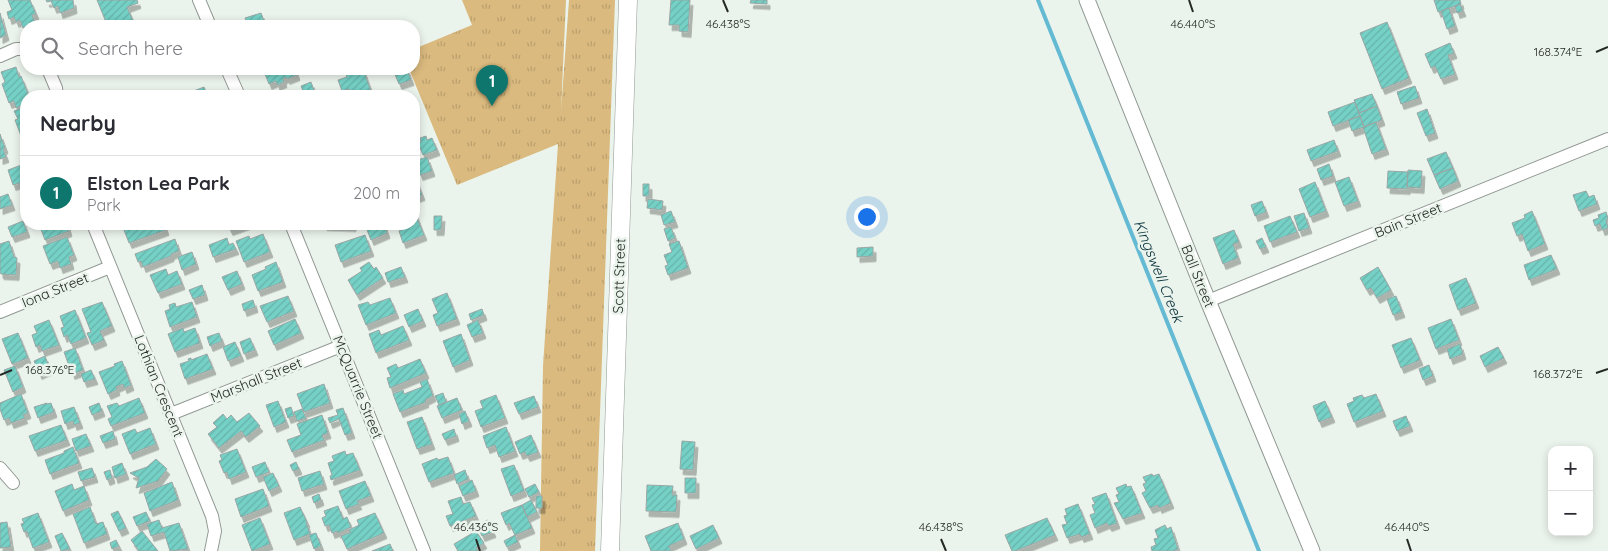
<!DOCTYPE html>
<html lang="en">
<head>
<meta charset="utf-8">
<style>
	body { margin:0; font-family:Quicksand,sans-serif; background:#f2f2f3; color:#2b2b33 }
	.controls { position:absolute; right:15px; bottom:15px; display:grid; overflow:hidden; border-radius:10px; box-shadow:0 2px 8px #0003 }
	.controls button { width:45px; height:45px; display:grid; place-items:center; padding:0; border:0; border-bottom:1px solid #e1e1e2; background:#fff; color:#2b2b33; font:25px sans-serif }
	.you { position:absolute; left:866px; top:216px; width:18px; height:18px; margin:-12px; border:4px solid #fff; border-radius:50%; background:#1a73e8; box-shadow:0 0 0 8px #1a73e833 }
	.badge { display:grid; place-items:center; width:32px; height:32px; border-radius:50%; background:#0f766e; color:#fff; font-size:16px; font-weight:700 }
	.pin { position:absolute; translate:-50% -41px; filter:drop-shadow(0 1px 2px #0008) }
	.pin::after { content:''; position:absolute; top:26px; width:18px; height:15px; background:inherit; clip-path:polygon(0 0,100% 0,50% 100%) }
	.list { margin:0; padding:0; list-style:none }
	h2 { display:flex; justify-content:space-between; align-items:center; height:65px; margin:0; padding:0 20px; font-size:21px }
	h2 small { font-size:16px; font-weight:400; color:#7c7c81 }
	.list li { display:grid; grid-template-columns:32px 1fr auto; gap:15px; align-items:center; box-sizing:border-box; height:75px; padding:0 20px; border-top:1px solid #e1e1e2 }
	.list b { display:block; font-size:19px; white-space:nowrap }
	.list p { margin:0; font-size:16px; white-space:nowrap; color:#7c7c81 }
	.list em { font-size:16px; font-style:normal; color:#7c7c81 }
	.icon { flex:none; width:28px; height:28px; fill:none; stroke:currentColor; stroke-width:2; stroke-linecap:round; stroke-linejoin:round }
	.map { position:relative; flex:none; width:1608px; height:551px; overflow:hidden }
	.search { position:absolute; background:#fff; box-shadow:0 2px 8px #0003; left:20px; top:20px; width:400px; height:55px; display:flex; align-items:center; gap:12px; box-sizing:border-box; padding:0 18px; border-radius:20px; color:#7c7c81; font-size:19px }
	.panel { position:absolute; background:#fff; box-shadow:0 2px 8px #0003; left:20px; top:90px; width:400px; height:140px; border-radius:20px }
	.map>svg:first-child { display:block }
	.park { fill:url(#park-tufts) }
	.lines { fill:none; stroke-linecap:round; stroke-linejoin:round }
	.stream { stroke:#64b9d3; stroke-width:4 }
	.building { fill:url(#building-hatch); stroke:#9aa6a4; filter:url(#shadow) }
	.minor-casing { stroke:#919993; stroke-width:14 }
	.tertiary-casing { stroke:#919993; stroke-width:17 }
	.secondary-casing { stroke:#919993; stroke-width:19 }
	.minor { stroke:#fff; stroke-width:12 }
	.tertiary { stroke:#fff; stroke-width:15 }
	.secondary { stroke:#fff; stroke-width:18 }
	.ticks { fill:none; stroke:#252926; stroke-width:2 }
	.labels { text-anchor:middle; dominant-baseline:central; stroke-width:5; stroke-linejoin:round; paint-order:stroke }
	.street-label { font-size:14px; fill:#252926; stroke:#ebf4ec }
	.water-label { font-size:15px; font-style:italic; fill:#07313c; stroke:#ebf4ec }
	.ticks-label { font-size:12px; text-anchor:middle; fill:#252926; stroke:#ebf4ec; stroke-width:5; stroke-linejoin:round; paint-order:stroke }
</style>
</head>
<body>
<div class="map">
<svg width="1608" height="551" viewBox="0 0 1608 551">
	<defs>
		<pattern id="park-tufts" width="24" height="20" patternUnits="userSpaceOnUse" patternTransform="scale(1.25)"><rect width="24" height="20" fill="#daba7e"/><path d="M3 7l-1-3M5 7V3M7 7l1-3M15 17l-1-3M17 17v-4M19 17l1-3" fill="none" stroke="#bba06d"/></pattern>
		<pattern id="building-hatch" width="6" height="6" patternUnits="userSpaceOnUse" patternTransform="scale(1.25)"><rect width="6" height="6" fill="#75d1c6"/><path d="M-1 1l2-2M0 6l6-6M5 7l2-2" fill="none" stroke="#65b3aa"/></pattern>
		<filter id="shadow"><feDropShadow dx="3" dy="5.5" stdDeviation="0" flood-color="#0004"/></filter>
	</defs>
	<rect width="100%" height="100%" fill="#ebf4ec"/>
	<path class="park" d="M462,0H566L561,111L569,0H615L595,551H540L543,366L558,144L457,185L409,69H414V49L472,25Z"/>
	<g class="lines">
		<path class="stream" d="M1038,0L1259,551"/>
	</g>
	<path class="building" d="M8,0H30L36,14L32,15L35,23L23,28L20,20L16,22L14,17L9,19L7,12L12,10Z
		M46,0H73L74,8L60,13L58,6L54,8L51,1L47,2Z
		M97,0H137L138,3L127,7L134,23L139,21L141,26H100L99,25L106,22Z
		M671,0H690L688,32L679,31V25H669Z
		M751,0H767V4L750,3Z
		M1434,0H1460L1461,4L1438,12Z
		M1460,4L1463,11L1457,13L1455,6Z
		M1449,8L1455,26L1447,29L1441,11Z
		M0,13L6,35L0,38Z
		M261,13L266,26H248L245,18Z
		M1387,22L1409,78L1382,89L1360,33Z
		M1450,43L1454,53L1448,55L1455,74L1441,79L1435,66L1431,68L1425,54Z
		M16,67L19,77L21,76L29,96H26V104L16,108L14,101L9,103L2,84L5,82L1,72Z
		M263,69H295L297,75L287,79L286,77L283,79L284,82L277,85L276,81L269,84Z
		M350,69H363L371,91L357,96H352L349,89L342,91L338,80L347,77L345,71Z
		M403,69H407L411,80L399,84L394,72Z
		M311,82L316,96H305L301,86Z
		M1415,86L1419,98L1401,104L1397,92Z
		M204,87L208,96H190L192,95L191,92Z
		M1372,94L1377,106L1359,113L1354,100Z
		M1355,102L1360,116L1333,126L1328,112Z
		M26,106V140L23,141L15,120L18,119L14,111Z
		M1377,106L1382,120L1364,127L1359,113Z
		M1427,109L1435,133L1426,136L1417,113Z
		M1360,116L1364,127L1352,131L1348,120Z
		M1376,122L1386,149L1372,154L1363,127Z
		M0,134L5,148L3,149L6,157L0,159Z
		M426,136L427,140L432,138L437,150L423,155L418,143L421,142L420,138Z
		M1334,140L1338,151L1311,161L1307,150Z
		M1446,152L1453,168L1434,175L1427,159Z
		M427,157L432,171L420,175L415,161Z
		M26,161V181L13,185L8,170L24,164Z
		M1329,164L1333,176L1321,180L1317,169Z
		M1453,168L1458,181L1440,189L1434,175Z
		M1408,170L1422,171L1421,188L1407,187Z
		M1388,171L1408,172L1407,189L1387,188Z
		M414,174L422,195L414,198Z
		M1349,177L1358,201L1344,206L1335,182Z
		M1315,182L1326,211L1310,217L1299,189Z
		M643,184H649V196H643Z
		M1586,191L1589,197L1594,195L1597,204L1579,211L1573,195Z
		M8,194L12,205L0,209V197Z
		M648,199L663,201L662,210L647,208Z
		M1262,201L1266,212L1255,216L1251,205Z
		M414,210L424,235L403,243L399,231L404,229L402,224H414Z
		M671,211L675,222L664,225L661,215Z
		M1532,211L1545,244L1528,251L1522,234L1517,236L1512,223L1525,218L1524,215Z
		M1606,212L1608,218L1606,220L1608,228L1602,230L1600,224L1595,226L1593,220L1599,218L1598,215Z
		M1304,213L1309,228L1299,231L1294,216Z
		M434,216H442L441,230H434Z
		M1290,216L1297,232L1270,242L1264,226Z
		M23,221L27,232L12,237L8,227Z
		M39,224H67L69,231L45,240Z
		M128,224H164L166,230L129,243L124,230L129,228Z
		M227,224H247L230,230Z
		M324,224H353V226L324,225Z
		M368,224H384L387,233L371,240L365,225Z
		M671,227L675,238L668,241L664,229Z
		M1234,230L1239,242L1233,244L1238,258L1223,264L1213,238Z
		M263,234L270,252L244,262L236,241L249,236L250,239Z
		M365,235L371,251L341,262L335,245Z
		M67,237L74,255L69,257L71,264L60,268L58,261L50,264L43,246Z
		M227,238L229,245L233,243L236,249L213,257L209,245Z
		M1262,238L1266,247L1260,249L1256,241Z
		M175,239L179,251L171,254V256L143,267L141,261L138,262L135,254Z
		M9,241L14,257L17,258L16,275L1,274L0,272V244Z
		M679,241L688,268L668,275L665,266L668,265L664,255L672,252L669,244Z
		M873,247V256L857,257V248Z
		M192,252L196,264L182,270L178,257Z
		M1551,255L1557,269L1529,280L1524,265Z
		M276,262L283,282L258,291L252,275L266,269L265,267Z
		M369,262L374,269L376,267L383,278L357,295L348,280L362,271L360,268Z
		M401,267L405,277L388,282L385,273Z
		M1378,267L1391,290L1377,298L1371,288L1367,290L1360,278Z
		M166,269L168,275L177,271L182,284L158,293L150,275Z
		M237,271L242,284L228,290L222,277Z
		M1466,278L1476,303L1458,310L1449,285Z
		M202,285L205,295L193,299L189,290Z
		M447,293L457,319L437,326L433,315L438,313L432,299Z
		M288,296L294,311L267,322L260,306Z
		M1396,296L1402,312L1393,315L1387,299Z
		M390,298L396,313L366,325L358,305L368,302L370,305Z
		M253,300L255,307L244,311L242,304Z
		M102,302L112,326L100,331L104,340L92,345L87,333L91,332L82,309Z
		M192,302L197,317L170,327L165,311L170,309L169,305L175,303L176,307Z
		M418,309L423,321L409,327L404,315Z
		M482,309L484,315L471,320L469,314Z
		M75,310L86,338L71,344L67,335L64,337L61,328L64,327L60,316Z
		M295,319L301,333L274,345L268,331Z
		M1451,319L1459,340L1436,349L1428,328Z
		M49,320L59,345L42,351L40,345L36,347L32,335L37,333L34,326Z
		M478,320L483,333L472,337L467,325Z
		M403,326L409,340L376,353L369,334L379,330L381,335Z
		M183,328L184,332L195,328L200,343L175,352L168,334Z
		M18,333L28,358L12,364L2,339Z
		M219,333L222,341L210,346L207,337Z
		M461,334L470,360L453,367L443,341Z
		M250,338L255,350L244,354L240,342Z
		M1411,338L1420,360L1401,368L1392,345Z
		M235,342L241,356L228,361L223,347Z
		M1460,344L1463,354L1450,359L1447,349Z
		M1498,347L1504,358L1485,367L1480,356Z
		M75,348L83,370L72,374L64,352Z
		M207,354L213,369L185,379L180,364L189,361L188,359L191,358V360Z
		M45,356L50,369L39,374L34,361Z
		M420,359L426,373L390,388L387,378L391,377L387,368L396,364L398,368Z
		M122,361L131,385L124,388L123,384L116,387L117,390L108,394L99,372L115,366L114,364Z
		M1429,365L1433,376L1423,380L1419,369Z
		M15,366L23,387L13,392L4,370Z
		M91,370L95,379L84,382L81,374Z
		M427,379L433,396L425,400L426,402L400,412L393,394L403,390L404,394L422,387L420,382Z
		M324,384L330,403L304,412L297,394Z
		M443,393L446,402L439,405L435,396Z
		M21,394L28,413L23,415L25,418L11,423L9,418L4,420L0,409V403Z
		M1376,394L1383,411L1354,422L1347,404L1354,401L1353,398L1362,395L1364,398Z
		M496,395L505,418L481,427L475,411L483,408L480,401Z
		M534,396L538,407L519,414L514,403Z
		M139,398L145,413L111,426L108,419L112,417L107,406L117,403L119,406Z
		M457,398L462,410L442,418L437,406Z
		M278,401L286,422L274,427L266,405Z
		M1325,401L1332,417L1319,422L1313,406Z
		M47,403V404L51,403L54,412L38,418L34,407Z
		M99,403L102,411L92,415L89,407Z
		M74,407L80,423L74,425L73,421L65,424L61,411Z
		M291,407L294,416L288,418L285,409Z
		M343,408L352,433L345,435L339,419L330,423L328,418L338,415L336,410Z
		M302,409L306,418L297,421L294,412Z
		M465,411L469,421L462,424L459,414Z
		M249,413L260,426L246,437L241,431L219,448L208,434L217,427L213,423L223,414L227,419L231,415L237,422Z
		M322,415L328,433L322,435L324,440L292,452L287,440L301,435L297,424Z
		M1406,416L1410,426L1397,431L1393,421Z
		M422,417L432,444L417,449L407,422Z
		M61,425L67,440L35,451L29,436Z
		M506,427L515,451L499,457L495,445L487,448L483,436Z
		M150,428L156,444L130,454L122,434L135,429L137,433Z
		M454,429L456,436L445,440L442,434Z
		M113,431L115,439L103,443L100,436Z
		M86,434L91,446L76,451L72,439Z
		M531,435L538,452L527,456L525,452L520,454L515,442Z
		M682,441L695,442L693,470L680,469Z
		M73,447L79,463L50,474L45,460L64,453V451Z
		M237,449L246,472L229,479L227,472L224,473L219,461L222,460L220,455Z
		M345,451L346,455L353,453L360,470L331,480L330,476L332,475L328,463L334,461L332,456Z
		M448,457L454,473L429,482L422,464L437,458L438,460Z
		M156,459L167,469L158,481L136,488L139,478L130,473L147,467Z
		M265,462L269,472L256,477L252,467Z
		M296,462L299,469L293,471L290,465Z
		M122,463L126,474L115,478L112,467Z
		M514,465L524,491L511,496L501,469Z
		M92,468L95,477L81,481L78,472Z
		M110,470L112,478L107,480L104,472Z
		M465,470L468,479L457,484L454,475Z
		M320,471L324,484L302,491L298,478Z
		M273,473L279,486L269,491L263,477Z
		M1152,474L1153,476L1159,474L1171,503L1159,508L1158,505L1150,508L1142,493L1146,491L1143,484L1146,483L1143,477Z
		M685,478H696V493H685Z
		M472,480L476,491L463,496L459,486Z
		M365,481L371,496L357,501L359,504L346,509L339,491Z
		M172,482L178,500L150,511L144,493Z
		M72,484L74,490L84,486L89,500L63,511L55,491Z
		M535,484L539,492L529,497L525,489Z
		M1126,484L1127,487L1131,486L1142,513L1123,519L1114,503L1119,502L1116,495L1119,494L1116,488Z
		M647,485L673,486L672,495H677L676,512L646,511Z
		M263,489L269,506L241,517L235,499Z
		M1106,493L1117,523L1109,526L1107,523L1095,528L1090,515L1095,513L1092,505L1095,504L1092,498Z
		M319,494L321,500L314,503L312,497Z
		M536,496H542V508H536Z
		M461,497L463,504L470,502L476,516L450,526L446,516L453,514L448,501Z
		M531,500L537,512L527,517L522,505Z
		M1078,504L1090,534L1081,537L1080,534L1067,538L1062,525L1067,524L1064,516L1067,515L1065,509Z
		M522,505L532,528L515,535L509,523L506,525L501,513Z
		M338,506L343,519L347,517L351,527L338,533L337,531L332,533L329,525L325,526L322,518L326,516L324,511Z
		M90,507L96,524L103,522L107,534L84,543L73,514Z
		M300,507L307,522H306L310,534L294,540L284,513Z
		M118,511L126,528L119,531L111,514Z
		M146,512L150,521L137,526L133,517Z
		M38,513L49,542L33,548L27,531L24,532L21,524L24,523L22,519Z
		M375,513L384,533L347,549L341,536L351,532L349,530L359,525L357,520Z
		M260,518L270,544L252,551L242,525Z
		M1047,518L1055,535L1015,551H1012L1005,535Z
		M159,520L162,528L179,523L188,549L170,551L164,532L151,536L147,524Z
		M488,520L493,532L482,536L477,525Z
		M7,522L11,547L0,548V523Z
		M678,523L684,539L669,546L671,551H651L645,536Z
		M713,525L719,538L696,549L690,536Z
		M1165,525L1167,529L1171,527L1178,549L1173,551H1152L1151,547L1156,545L1154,539L1158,538L1155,530Z
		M142,531L158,551H139L131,540Z
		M476,531L484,543L476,548L478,551H458L454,544Z
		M62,533L70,549L61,551L55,536Z
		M316,533L321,546L314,549L309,535Z
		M515,535L518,542L507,547L504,541Z
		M116,540L119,546L112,549L110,543Z
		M390,544L393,551H372Z"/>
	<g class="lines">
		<g class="minor-casing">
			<path id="minor" d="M199,0L210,26
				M0,56L16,49H26
				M48,69L56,88L57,96
				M227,69L239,96
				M93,224L212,516L215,531L211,551
				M291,224L424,551
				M1208,301L1608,139
				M0,312L110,267
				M171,414L341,346
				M0,468L13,483"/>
		</g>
		<g class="tertiary-casing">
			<path id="tertiary" d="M1087,0L1208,301L1312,551"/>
		</g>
		<g class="secondary-casing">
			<path id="secondary" d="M610,551L628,0"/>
		</g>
		<use href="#minor" class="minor"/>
		<use href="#tertiary" class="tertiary"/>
		<use href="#secondary" class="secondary"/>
	</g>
	<path class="ticks" d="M723,0L728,12M1189,0L1193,12M1596,52L1608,47M1596,373L1608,369M0,375L12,370M476,539L480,551M941,539L946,551M1407,539L1411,551"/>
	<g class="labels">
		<g class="street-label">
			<text transform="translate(1408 220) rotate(-22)">Bain Street</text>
			<text transform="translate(619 276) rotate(-88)">Scott Street</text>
			<text transform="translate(1198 276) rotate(68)">Ball Street</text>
			<text transform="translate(55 290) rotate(-22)">Iona Street</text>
			<text transform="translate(256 380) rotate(-22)">Marshall Street</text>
			<text transform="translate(159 386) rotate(68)">Lothian Crescent</text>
			<text transform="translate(358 387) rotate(68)">McQuarrie Street</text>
		</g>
		<g class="water-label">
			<text transform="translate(1159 271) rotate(68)">Kingswell Creek</text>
		</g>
	</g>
	<g class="ticks-label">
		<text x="728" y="28">46.438°S</text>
		<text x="1193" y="28">46.440°S</text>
		<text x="1558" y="56">168.374°E</text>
		<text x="50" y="374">168.376°E</text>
		<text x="1558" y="378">168.372°E</text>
		<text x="476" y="531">46.436°S</text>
		<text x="941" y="531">46.438°S</text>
		<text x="1407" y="531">46.440°S</text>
	</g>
</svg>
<div class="controls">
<button>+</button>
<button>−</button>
</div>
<div class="you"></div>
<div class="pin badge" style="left:492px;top:106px">1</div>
<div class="search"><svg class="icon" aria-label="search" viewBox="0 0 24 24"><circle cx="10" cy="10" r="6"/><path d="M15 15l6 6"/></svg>Search here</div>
<section class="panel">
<h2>Nearby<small></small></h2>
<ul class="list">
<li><span class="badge">1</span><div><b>Elston Lea Park</b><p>Park</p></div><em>200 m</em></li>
</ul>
</section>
</div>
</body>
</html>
